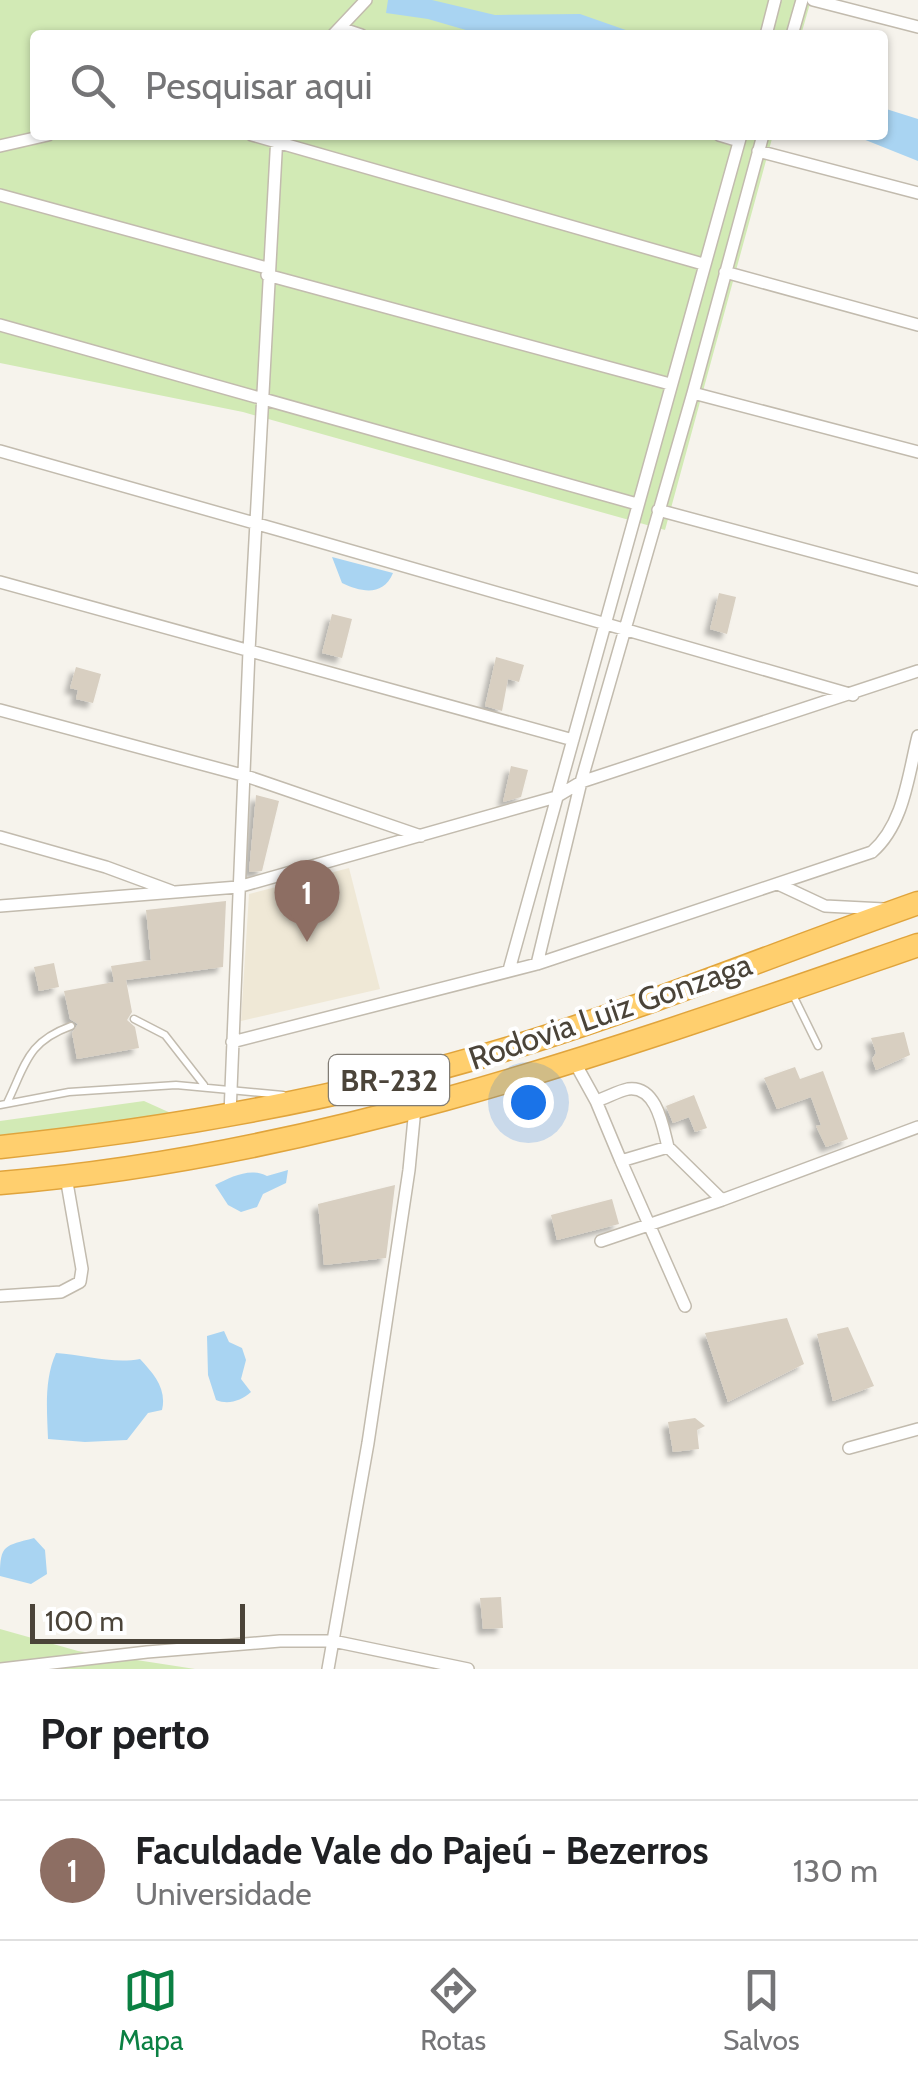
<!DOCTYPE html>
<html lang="pt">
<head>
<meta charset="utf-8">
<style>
	body { margin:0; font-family:Cabin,sans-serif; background:#f6f6f6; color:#202124 }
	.scale { position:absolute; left:30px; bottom:25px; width:215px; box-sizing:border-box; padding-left:10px; border:5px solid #4b4439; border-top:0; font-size:28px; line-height:35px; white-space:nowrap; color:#4b4439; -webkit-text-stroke:8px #fff; paint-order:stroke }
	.you { position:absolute; left:528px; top:1102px; width:35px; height:35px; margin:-25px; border:8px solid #fff; border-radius:50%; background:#1a73e8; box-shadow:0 0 0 15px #1a73e833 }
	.badge { display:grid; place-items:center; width:65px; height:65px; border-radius:50%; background:#0b8043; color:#fff; font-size:32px; font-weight:700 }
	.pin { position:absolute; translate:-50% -82px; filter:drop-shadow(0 2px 5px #0008) }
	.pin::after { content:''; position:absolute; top:52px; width:35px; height:30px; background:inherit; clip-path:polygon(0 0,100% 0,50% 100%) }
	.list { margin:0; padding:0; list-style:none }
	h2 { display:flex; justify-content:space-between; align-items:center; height:130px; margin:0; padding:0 40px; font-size:42px }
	h2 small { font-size:32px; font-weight:400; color:#757577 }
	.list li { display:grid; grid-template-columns:65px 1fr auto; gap:30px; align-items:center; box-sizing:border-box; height:140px; padding:0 40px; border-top:2px solid #e0e0e0 }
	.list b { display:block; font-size:38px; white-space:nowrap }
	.list p { margin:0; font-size:32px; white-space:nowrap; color:#757577 }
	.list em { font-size:32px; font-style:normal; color:#757577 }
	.icon { flex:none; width:55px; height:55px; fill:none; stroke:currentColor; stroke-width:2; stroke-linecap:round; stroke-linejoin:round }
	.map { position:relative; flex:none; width:918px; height:1669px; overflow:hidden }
	.search { position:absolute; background:#fff; box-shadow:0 2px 8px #0004; left:30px; right:30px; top:30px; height:110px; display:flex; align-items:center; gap:25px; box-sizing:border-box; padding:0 35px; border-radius:10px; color:#757577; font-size:38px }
	.sheet { height:270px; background:#fff }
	nav { display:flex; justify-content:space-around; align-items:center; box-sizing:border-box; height:140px; border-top:2px solid #e0e0e0; background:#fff; font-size:28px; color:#757577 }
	nav a { display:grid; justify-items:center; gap:5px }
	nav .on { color:#0b8043 }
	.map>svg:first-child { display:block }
	.education { fill:#efe8d6 }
	.green { fill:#d2eab5 }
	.water { fill:#a9d4f2 }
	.building { fill:#d8cfc1; filter:url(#shadow) }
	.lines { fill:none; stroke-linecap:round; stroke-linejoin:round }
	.lane-casing { stroke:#c2bbae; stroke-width:9 }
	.street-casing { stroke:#c2bbae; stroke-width:14 }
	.highway-casing { stroke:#e0a43c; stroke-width:25 }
	.lane { stroke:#fff; stroke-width:6 }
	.street { stroke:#fff; stroke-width:11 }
	.highway { stroke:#ffcf6e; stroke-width:22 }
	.labels { text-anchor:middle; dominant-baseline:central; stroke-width:8; stroke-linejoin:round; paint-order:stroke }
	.shield { fill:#fff; stroke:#817c74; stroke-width:2.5 }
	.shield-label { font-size:30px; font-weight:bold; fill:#4b4439 }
	.street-label { font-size:32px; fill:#4b4439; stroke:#fff }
</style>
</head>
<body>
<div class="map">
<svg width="918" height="1669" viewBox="0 0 918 1669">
	<defs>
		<filter id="shadow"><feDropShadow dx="-5.5" dy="5.5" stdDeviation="2.5" flood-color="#0004"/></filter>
	</defs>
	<rect width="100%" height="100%" fill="#f6f3ec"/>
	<path class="education" d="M349,868L380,989L241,1021L249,894Z"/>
	<path class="green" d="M0,0H811L801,35H35V135H773L665,530L243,412L0,363Z
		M144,1101L184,1119L0,1135V1121Z
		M0,1629L78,1651L195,1669H0Z"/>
	<path class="water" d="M388,0H432L495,15L580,14L640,35H483L428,19L386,13Z
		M883,108L918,119V161L853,135H883Z
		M332,557L393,573C383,597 361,592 342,583Z
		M288,1170L286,1183L263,1194L257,1207L241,1212L228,1205L215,1185C231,1177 250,1167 267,1176Z
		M224,1331L229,1342L242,1348L246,1360L241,1379L251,1392C241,1401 228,1405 216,1400L208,1375L207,1336Z
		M56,1353C84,1355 113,1364 140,1359C154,1374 167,1389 162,1410L148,1413L127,1440L85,1442L48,1439C47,1410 44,1380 56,1353Z
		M34,1538L45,1550L47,1574L31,1584L0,1576C0,1544 5,1546 34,1538Z"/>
	<path class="building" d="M719,593L736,597L727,634L710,629Z
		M332,614L352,619L342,658L322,653Z
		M496,657L524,665L519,682L508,679L502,711L485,706Z
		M76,667L101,674L93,703L76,699L78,690L70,688Z
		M511,766L528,770L521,797L503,802Z
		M256,795L279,801L262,871L249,872Z
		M226,901L223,967L126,980L132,1012L127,1020L135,1027L139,1048L77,1059L72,1033L78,1024L70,1019L64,991L114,982L111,966L151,960L146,910Z
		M54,963L59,987L39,991L34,967Z
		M904,1032L910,1055L876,1070L872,1059L876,1053L871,1038Z
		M795,1067L800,1079L823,1071L848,1139L826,1147L816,1126L821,1125L811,1097L777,1109L764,1078Z
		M694,1095L707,1128L695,1132L689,1117L673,1123L666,1106Z
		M395,1185L386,1258L324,1265L318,1204Z
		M612,1199L619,1224L557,1240L551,1215Z
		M787,1318L804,1364L728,1402L705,1333Z
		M848,1327L874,1386L833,1401L817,1334Z
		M695,1418L705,1426L697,1430L699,1449L673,1452L668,1422Z
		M501,1597L503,1628L483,1629L480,1598Z"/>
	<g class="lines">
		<g class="lane-casing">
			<path id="lane" d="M793,995L818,1046
				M134,1019L165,1035L204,1085
				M7,1103C26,1064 27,1042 71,1026
				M0,1105L69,1092L176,1085L283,1095"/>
		</g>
		<g class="street-casing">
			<path id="street" d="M813,0L918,27
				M340,28L361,35
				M333,35L366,0
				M766,35L775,0
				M792,35L802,0
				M252,135L703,264
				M719,135L739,141
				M0,146L48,135
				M758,151L918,193
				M0,195L267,268
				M725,272L918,325
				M267,275L670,384
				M0,325L637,504
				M693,393L918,452
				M0,451C285,530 568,615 853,695
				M658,510L918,580
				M0,582L573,740
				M0,710L246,776L421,836
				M0,837L106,867L171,891
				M778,884L825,906L884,909
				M0,906L238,887L556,797L581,782L918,671
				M537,964L581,782L693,393L763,135
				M509,970L741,135
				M232,1042L537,964L872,852C904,824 908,776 918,736
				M575,1063L596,1101L621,1161L668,1147L722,1200L918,1127
				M596,1101C606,1098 618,1091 628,1089C657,1085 663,1128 668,1147
				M230,1114L249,651L277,135
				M621,1161L685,1306
				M601,1241L722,1200
				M0,1296L61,1292L80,1282L82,1269L66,1177
				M849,1448L918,1429
				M1,1669L147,1652L280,1641H333L468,1669
				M328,1669L368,1443L409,1170L415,1108"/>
		</g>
		<g class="highway-casing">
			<path id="highway" d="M0,1147C180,1128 361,1095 533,1041C663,1000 790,948 918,903
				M0,1183C319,1157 618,1049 918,945"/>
		</g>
		<use href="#lane" class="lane"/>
		<use href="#street" class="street"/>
		<use href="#highway" class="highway"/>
	</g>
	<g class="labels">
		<rect class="shield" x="329" y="1055" width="120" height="50" rx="8"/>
		<g class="shield-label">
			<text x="389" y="1080">BR-232</text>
		</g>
		<g class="street-label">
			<text transform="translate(610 1011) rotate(-19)">Rodovia Luiz Gonzaga</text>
		</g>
	</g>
</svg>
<div class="scale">100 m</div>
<div class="you"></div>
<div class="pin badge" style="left:307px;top:942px;background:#8d6e63">1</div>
<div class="search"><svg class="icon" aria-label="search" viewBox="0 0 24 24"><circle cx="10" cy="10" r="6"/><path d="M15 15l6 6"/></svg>Pesquisar aqui</div>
</div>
<section class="sheet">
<h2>Por perto<small></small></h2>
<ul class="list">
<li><span class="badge" style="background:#8d6e63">1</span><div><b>Faculdade Vale do Pajeú - Bezerros</b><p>Universidade</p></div><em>130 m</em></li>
</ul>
</section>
<nav>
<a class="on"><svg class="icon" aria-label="map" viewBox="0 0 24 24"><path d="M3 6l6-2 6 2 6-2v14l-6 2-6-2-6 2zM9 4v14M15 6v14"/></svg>Mapa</a>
<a><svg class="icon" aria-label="directions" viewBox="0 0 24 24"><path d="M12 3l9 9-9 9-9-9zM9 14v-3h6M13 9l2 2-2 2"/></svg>Rotas</a>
<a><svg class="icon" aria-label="saved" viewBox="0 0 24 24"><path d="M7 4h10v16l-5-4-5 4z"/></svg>Salvos</a>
</nav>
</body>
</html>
